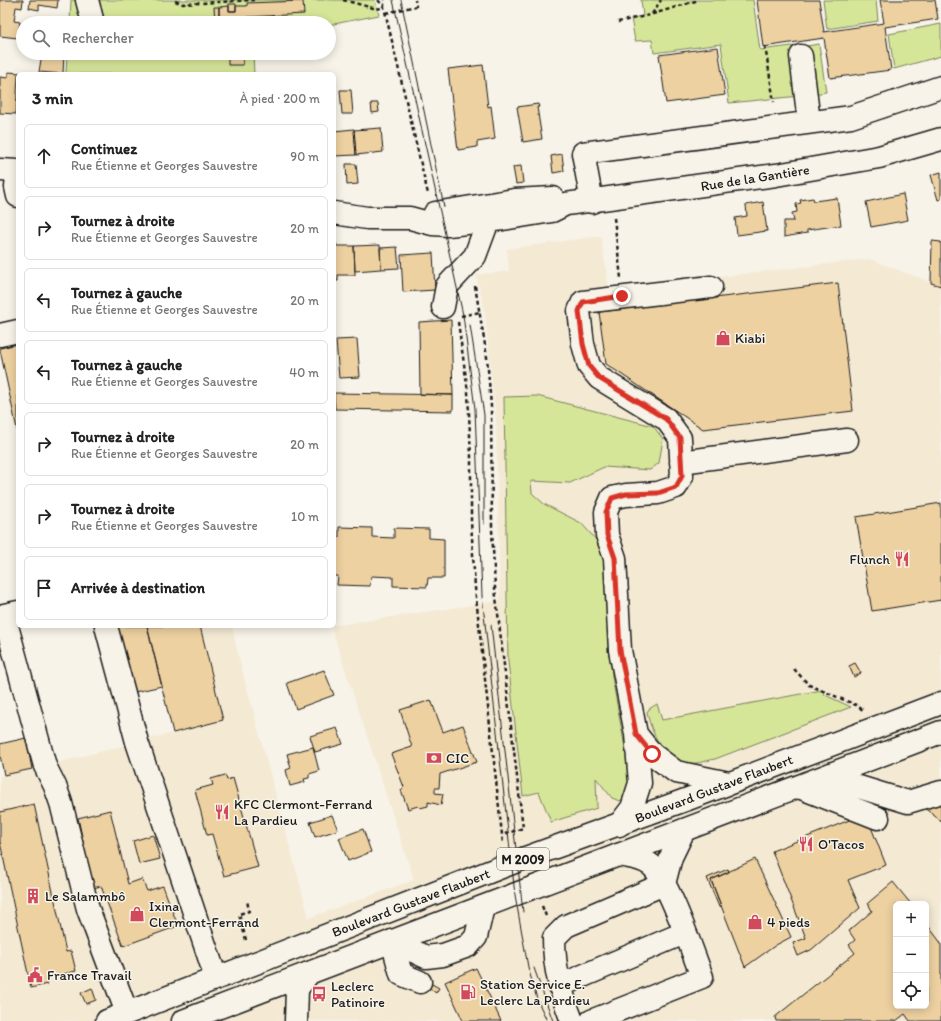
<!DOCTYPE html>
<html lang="fr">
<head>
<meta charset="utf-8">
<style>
	body { margin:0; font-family:Itim,sans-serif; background:#f2f2f2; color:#222 }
	.controls { position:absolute; right:12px; bottom:12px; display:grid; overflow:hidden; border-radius:6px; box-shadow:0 2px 10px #0003 }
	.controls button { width:36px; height:36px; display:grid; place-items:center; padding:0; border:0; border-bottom:1px solid #e0e0e0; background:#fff; color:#222; font:20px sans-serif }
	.stop { position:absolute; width:12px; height:12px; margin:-9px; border:3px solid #d93025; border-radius:50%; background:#fff }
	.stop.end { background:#d93025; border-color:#fff; box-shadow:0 1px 4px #0008 }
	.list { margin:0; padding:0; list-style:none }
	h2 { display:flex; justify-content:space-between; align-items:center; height:52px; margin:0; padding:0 16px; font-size:17px }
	h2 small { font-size:13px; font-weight:400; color:#767676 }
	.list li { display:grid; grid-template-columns:26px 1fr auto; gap:12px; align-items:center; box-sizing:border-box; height:64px; margin:0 8px 8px; padding:0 8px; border:1px solid #e0e0e0; border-radius:6px }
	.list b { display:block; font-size:15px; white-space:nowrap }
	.list p { margin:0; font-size:13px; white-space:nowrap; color:#767676 }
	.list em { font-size:13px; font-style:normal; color:#767676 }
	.icon { flex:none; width:22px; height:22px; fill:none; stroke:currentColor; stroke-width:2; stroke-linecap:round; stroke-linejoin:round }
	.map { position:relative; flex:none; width:941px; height:1021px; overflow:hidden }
	.search { position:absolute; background:#fff; box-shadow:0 2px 10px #0003; left:16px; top:16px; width:320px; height:44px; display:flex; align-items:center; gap:10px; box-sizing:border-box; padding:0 14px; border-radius:22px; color:#767676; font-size:15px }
	.panel { position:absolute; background:#fff; box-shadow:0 2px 10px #0003; left:16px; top:72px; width:320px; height:556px; border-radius:6px }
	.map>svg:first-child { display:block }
	.built { fill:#f4e9d3; fill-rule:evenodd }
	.green { fill:#d6e699; stroke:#79815a }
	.building { fill:#eed1a1; stroke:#1c1c1c }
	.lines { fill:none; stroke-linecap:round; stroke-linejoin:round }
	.minor-casing { stroke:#1c1c1c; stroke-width:25 }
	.major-casing { stroke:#1c1c1c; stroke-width:25 }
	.path { stroke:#1c1c1c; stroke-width:2.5; stroke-dasharray:4 3; stroke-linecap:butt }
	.minor { stroke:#f7f3e8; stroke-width:22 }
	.major { stroke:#f7f3e8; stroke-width:22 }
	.tram { stroke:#1c1c1c; stroke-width:1 }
	.route { stroke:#d93025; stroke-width:5 }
	.labels { text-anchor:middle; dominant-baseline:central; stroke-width:3; stroke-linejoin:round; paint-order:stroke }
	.shield { fill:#f7f3e8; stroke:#5e5c59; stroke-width:1 }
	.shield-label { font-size:13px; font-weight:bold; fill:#1c1c1c }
	.street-label { font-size:14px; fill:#1c1c1c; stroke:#f7f3e8 }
	.poi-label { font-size:14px; fill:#1c1c1c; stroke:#f7f3e8; text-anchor:start }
</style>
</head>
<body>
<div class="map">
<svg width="941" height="1021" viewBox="0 0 941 1021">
	<rect width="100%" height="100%" fill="#f7f3e8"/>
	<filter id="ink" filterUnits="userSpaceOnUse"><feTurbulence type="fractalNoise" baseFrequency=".025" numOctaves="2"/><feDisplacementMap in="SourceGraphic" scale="8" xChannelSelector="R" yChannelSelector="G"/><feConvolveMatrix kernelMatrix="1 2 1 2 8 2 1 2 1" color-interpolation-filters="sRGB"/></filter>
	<g filter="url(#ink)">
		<path class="built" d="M601,236L609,290L869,259L941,286V1021H0V776L45,766L223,720L200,626H232L238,655L309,918L414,880L331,626L500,601L496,420L487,331L483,302L476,275L509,271L507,249ZM896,904H926V1006H896Z"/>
		<path class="green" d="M71,0H375L379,15L329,25V23H70Z
			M641,0H753L760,50L792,46L800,96L729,103L721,44L654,53L652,40L635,41L631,18L643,16Z
			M823,0H876L878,21L827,29Z
			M941,24V56L894,69L889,34Z
			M819,44L826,92L814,94L807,46Z
			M67,53H253L254,74H66Z
			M537,396L653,426L663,439L659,463L650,470L604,467L570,483L531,481L532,493L544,504L581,523L599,543L604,562L606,582L612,677L631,780L629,792L620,801L612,798L596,778L597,808L551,822L539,792L523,796L508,661L504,397Z
			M822,690L825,695L851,707L715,759C705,761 694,765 684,763C662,757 651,732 647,712L649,709L657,704L662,720Z"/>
		<path class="building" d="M0,0H23L22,8L16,7L14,21L20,22L18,38L0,36Z
			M30,0H58L57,8L39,5V10L29,8Z
			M757,0H819L824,32L884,23L880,0H935L938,19L885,27L891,70L830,78L824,38L763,47Z
			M303,1L304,14L248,17V21L241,23H219V7L229,6V11H236V6H247V3Z
			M229,4H236V11H229Z
			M214,7H219V23H215Z
			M718,47L725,95L666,103L659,55Z
			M42,53H64L63,74L39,72Z
			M232,53H242L243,65H228V56H232Z
			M483,65L488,107L491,106L495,139L477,142V147L458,150L448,69Z
			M8,72L21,73L18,74L16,114L0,113V77L8,78Z
			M340,90H351L353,114H342Z
			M371,103H378L379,112L372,113Z
			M538,104L539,107H537L542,139L523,142L517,107Z
			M381,128L383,152L356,155L354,130Z
			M354,129L356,155L334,156V131Z
			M562,154L564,171L553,173L551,156Z
			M346,164H356L358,184L347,185Z
			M521,166L523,183L516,184L513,167Z
			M941,172V199L938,200L931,175Z
			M903,194L908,220L871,227L866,202Z
			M813,198L814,201L837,198L841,225L807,230V233L784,237V221H794L792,213L797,212L796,204L801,203L800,200Z
			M763,202L767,231L737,235L735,218L747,216L746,205Z
			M932,241L941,242V286L931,283Z
			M334,243H336L337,246H354L355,275H338V281H334Z
			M380,245L381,269L355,271L354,246Z
			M397,247L399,268L381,269L380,248Z
			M433,253L435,290L403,292L401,255Z
			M838,283L853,411L703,429L606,364L599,312Z
			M451,320L453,395L420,394L419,322Z
			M357,339L360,377L339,378L336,340Z
			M18,344V434L0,350V348Z
			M334,393L453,395V411L335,409Z
			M941,503V600L872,611L856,517Z
			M339,527L372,528V537L394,538V528L429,529V538L444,539V578H428L427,587L393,586V577L371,576L370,586L337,585L338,576H334V536L339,537Z
			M113,626H147L162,686L130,693Z
			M147,626H200L223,720L173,733Z
			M855,663L861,673L854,677L849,666Z
			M324,670L334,695L296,709L287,683Z
			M431,700L443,732L463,725L477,762L440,774L439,788H435V793L443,794L441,805L428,802V806L420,808L418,806L408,809L401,790L404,787L391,754L412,747L400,710Z
			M337,728L343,744L315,752L310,736Z
			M26,738L32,769L4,775L0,755V744Z
			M313,747L319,771L309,774V778L304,779L305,782L290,786L286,770L291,768L287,754Z
			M225,775L227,780L233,778L258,867L224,876L212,834L207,835L195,790L213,785L211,779Z
			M941,795V821L918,803Z
			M34,804L66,952L71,951L76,971L46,978L47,984L31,988L0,842V812Z
			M110,810L128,884L142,879L147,891L163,886L178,926L123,946L101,886L93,888L78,818Z
			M332,815L338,830L315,837L310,822Z
			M857,817L869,822L886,865L848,880L860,908L811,950L798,956L793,943L806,938L772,851Z
			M363,829L371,852L348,861L339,838Z
			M153,835L160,859L139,864L133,841Z
			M755,859L791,937L776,945L745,967L711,880Z
			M728,869L729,872L711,880L721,906L719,907L707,878Z
			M893,882L911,904H896V1006H926V923L941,943V1021H910L905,1014L896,1021H776L775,1017L855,953L849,945L855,940L849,931L872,911L868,903Z
			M476,968L490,997L501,1021H463L459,1012L445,982Z
			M432,984L439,988L436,993L429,988Z
			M92,988L96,1000L86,1004L81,993Z"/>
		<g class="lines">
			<g class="minor-casing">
				<path id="minor" d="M87,0L92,19
					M801,56L809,122
					M18,173L16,187L18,196
					M592,202L583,153L851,117L941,87
					M443,307L447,286L475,256L488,221
					M0,335L18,331
					M681,462L847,440
					M18,612L4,615L45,766L55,786L61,803L88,909L127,1013
					M106,626L137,742L216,978
					M636,734L652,754L676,772L729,783
					M826,777L908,802L941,792
					M799,787L878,818
					M619,825L632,808L640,783L636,734L620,650L615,558L607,535L606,512L612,498L626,495L658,493L676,487L682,476L680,438L666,419L599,378L589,366L583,344L579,311L583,302L711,287
					M664,884L671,857L684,830
					M392,941L426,957L443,955L468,946L476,937L483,907
					M392,941L401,974L420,982
					M559,986L684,933
					M296,1021L297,989L309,973
					M572,1021C561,992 554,970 554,938L566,926L664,884
					M591,1021L702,977C693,953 668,879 651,865C642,858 629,857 618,855"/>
			</g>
			<g class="major-casing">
				<path id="major" d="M0,170L18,171
					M334,213L367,218H410L432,224L448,225L503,219L552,211L566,204L776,175L879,157L941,139
					M435,213L514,200L553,198
					M107,1021L517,861L688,799L941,703
					M183,1021L941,732"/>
			</g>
			<path class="path" d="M343,0L377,9L384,7V0
				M378,0L384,7L428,194
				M175,1L183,4L254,0
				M386,13L416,6L415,0
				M652,14L661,0
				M618,22L650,15L699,0
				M765,46L774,102
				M614,218L621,278
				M475,286L487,357L491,406L492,529L495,588L523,828L502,835
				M461,316L480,312
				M458,322L468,392L471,457V521L475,588L503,844
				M794,669L809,685L856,705L863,710
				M542,906L546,916
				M246,940L239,914L249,911L247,900"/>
			<use href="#minor" class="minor"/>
			<use href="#major" class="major"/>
			<path class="tram" d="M393,0L463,315L475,409L482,596L515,895L528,967L537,999L547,1021
				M401,0L444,207
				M470,325L484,415V524
				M491,625L523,912
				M534,968L553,1021"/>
		</g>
	</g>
	<g class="lines" filter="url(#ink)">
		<path class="route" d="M622,296L583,302L579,311L583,344L589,366L599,378L666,419L680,438L682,476L676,487L658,493L626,494L612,498L606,512L607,535L615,558L620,650L636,734L652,754"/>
	</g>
	<defs>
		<g id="shop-bare" transform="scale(1.2)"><path d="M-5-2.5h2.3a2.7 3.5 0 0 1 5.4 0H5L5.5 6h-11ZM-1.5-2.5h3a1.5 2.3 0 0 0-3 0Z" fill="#d1495b" stroke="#f7f3e8" stroke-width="2.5" paint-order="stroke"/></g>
		<g id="restaurant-bare" transform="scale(1.2)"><path d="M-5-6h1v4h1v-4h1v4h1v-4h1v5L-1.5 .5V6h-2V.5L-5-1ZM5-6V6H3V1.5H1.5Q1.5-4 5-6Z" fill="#d1495b" stroke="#f7f3e8" stroke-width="2.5" paint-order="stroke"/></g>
		<g id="bank-bare" transform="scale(1.2)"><path d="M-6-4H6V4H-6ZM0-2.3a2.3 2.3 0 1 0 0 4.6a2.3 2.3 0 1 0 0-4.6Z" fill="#d1495b" stroke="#f7f3e8" stroke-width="2.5" paint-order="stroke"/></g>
		<g id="building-bare" transform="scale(1.2)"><path d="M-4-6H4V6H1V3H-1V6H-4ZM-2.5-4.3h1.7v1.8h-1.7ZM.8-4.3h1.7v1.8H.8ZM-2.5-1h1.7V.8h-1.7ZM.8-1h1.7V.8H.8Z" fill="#d1495b" stroke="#f7f3e8" stroke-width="2.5" paint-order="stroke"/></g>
		<g id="civic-bare" transform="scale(1.2)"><path d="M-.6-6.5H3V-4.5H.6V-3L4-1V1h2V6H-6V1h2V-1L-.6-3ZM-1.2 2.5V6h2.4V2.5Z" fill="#d1495b" stroke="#f7f3e8" stroke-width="2.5" paint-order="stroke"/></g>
		<g id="fuel-bare" transform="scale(1.2)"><path d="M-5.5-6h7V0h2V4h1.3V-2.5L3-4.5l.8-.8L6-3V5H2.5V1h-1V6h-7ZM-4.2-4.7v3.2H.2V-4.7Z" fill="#d1495b" stroke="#f7f3e8" stroke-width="2.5" paint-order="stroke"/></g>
		<g id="bus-bare" transform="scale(1.2)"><path d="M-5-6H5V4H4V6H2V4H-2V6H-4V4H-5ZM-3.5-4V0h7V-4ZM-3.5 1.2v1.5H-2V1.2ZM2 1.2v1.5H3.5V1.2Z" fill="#d1495b" stroke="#f7f3e8" stroke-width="2.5" paint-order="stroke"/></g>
	</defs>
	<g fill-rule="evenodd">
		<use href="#shop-bare" x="723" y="338"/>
		<use href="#restaurant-bare" x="902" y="559"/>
		<use href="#bank-bare" x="434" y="758"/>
		<use href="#restaurant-bare" x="222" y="812"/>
		<use href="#restaurant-bare" x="806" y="844"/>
		<use href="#building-bare" x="33" y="896"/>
		<use href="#shop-bare" x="137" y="914"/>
		<use href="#shop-bare" x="755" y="922"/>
		<use href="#civic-bare" x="35" y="975"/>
		<use href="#fuel-bare" x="468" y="992"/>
		<use href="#bus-bare" x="319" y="994"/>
	</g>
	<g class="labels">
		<rect class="shield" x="497" y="848" width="52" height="22" rx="3"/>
		<g class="shield-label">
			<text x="523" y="859">M 2009</text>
		</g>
		<g class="street-label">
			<text transform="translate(755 178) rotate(-9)">Rue de la Gantière</text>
			<text transform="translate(714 789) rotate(-21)">Boulevard Gustave Flaubert</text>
			<text transform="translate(411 903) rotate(-21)">Boulevard Gustave Flaubert</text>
		</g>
		<g class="poi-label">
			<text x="735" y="338">Kiabi</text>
			<text x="890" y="559" text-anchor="end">Flunch</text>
			<text x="446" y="758">CIC</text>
			<text x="234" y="804">KFC Clermont-Ferrand<tspan x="234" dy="16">La Pardieu</tspan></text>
			<text x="818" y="844">O'Tacos</text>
			<text x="45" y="896">Le Salammbô</text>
			<text x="149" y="906">Ixina<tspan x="149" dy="16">Clermont-Ferrand</tspan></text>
			<text x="767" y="922">4 pieds</text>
			<text x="47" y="975">France Travail</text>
			<text x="480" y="984">Station Service E.<tspan x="480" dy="16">Leclerc La Pardieu</tspan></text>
			<text x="331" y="986">Leclerc<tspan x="331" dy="16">Patinoire</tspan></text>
		</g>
	</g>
</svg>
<div class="controls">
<button>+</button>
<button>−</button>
<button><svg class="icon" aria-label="locate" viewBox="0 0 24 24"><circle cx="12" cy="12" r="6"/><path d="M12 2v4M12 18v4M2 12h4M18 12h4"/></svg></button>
</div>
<div class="stop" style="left:652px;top:754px"></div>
<div class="stop end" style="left:622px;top:296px"></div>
<div class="search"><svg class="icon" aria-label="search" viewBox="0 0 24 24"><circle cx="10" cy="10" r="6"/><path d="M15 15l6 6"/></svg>Rechercher</div>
<section class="panel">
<h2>3 min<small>À pied · 200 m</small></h2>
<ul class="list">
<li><svg class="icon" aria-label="ahead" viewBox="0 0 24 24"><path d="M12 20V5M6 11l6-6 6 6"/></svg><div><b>Continuez</b><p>Rue Étienne et Georges Sauvestre</p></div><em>90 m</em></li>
<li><svg class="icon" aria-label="right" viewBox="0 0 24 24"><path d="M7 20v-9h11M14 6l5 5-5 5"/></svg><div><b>Tournez à droite</b><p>Rue Étienne et Georges Sauvestre</p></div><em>20 m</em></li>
<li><svg class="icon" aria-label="left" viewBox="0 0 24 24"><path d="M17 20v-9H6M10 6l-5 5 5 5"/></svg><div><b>Tournez à gauche</b><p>Rue Étienne et Georges Sauvestre</p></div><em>20 m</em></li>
<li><svg class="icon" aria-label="left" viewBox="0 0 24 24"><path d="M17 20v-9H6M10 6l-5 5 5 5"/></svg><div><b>Tournez à gauche</b><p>Rue Étienne et Georges Sauvestre</p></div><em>40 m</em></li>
<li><svg class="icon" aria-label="right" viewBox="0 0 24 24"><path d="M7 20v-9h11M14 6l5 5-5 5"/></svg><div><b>Tournez à droite</b><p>Rue Étienne et Georges Sauvestre</p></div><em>20 m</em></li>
<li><svg class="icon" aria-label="right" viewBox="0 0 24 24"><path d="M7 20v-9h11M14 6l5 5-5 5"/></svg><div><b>Tournez à droite</b><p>Rue Étienne et Georges Sauvestre</p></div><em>10 m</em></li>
<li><svg class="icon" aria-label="arrive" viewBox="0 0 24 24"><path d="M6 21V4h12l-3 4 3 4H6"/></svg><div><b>Arrivée à destination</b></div></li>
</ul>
</section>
</div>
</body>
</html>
